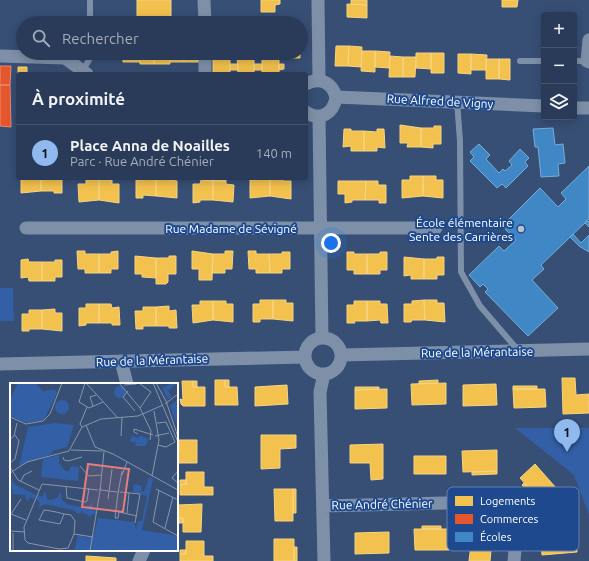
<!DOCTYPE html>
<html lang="fr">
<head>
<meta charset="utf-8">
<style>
	body { margin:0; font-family:Ubuntu,sans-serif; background:#354661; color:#f1f3f6 }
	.controls { position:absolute; right:12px; top:12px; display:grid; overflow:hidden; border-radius:4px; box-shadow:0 2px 10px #0003 }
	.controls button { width:36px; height:36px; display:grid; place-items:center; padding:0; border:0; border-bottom:1px solid #45556e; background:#293b58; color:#f1f3f6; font:20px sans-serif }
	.you { position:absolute; left:331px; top:243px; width:14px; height:14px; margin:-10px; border:3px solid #fff; border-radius:50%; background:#1a73e8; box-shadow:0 0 0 6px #1a73e833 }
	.badge { display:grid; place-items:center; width:26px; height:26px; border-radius:50%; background:#90b9f0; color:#111; font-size:13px; font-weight:700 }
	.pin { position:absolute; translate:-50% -33px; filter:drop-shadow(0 1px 2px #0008) }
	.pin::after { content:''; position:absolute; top:21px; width:14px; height:12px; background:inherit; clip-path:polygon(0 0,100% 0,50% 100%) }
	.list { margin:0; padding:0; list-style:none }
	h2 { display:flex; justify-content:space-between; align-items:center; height:52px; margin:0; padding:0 16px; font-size:17px }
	h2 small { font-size:13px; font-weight:400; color:#a5adba }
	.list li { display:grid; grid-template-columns:26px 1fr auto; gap:12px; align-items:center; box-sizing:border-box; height:56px; padding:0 16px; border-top:1px solid #45556e }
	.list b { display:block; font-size:15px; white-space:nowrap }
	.list p { margin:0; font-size:13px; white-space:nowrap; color:#a5adba }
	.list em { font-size:13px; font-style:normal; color:#a5adba }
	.icon { flex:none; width:22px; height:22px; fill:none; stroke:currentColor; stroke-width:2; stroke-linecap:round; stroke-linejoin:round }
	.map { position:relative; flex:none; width:589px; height:561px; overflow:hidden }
	.search { position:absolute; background:#293b58; box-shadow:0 2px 10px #0003; left:16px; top:16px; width:292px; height:44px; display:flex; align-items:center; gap:10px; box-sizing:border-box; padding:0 14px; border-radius:22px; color:#a5adba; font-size:15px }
	.panel { position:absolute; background:#293b58; box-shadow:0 2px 10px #0003; left:16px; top:72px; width:292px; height:108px; border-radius:4px }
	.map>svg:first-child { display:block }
	.green { fill:#325fa5 }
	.homes { fill:#f2c14e; stroke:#f6d483 }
	.shops { fill:#e4572e; stroke:#ec896d }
	.schools { fill:#3f88c5; stroke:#79acd6 }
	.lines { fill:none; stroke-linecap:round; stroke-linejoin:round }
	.lane { stroke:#7e90a8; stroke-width:6 }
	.street { stroke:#7e90a8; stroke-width:13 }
	.poi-dot { fill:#b9c1cf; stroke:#1e498e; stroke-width:1.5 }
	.labels { text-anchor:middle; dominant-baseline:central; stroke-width:4; stroke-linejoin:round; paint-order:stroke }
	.street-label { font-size:12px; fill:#fff; stroke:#1e498e }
	.poi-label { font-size:12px; fill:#fff; stroke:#1e498e; text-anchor:end }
	.inset-road { fill:none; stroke:#8795ac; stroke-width:1 }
	.view { fill:#e67e7e; fill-opacity:0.15; stroke:#e67e7e; stroke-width:2 }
	.inset-edge { fill:none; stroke:#fff; stroke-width:2 }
	.key { fill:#1e498e; stroke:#6280b0; stroke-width:1 }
	.key-label { font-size:11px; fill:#fff }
</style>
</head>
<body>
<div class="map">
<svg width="589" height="561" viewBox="0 0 589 561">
	<rect width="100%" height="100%" fill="#374f75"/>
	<path class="green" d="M0,288H13L14,321H0Z
		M515,428H589V515L574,475Z"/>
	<path class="homes" d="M137,0H171V17L137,18Z
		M261,0H280V4L275,5V12H261Z
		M351,0H367V5L351,4Z
		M518,0L517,7H502V0Z
		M347,4L367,5V18L347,17Z
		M301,30H304V37H301Z
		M336,46H349L348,66H335Z
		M349,46L362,47L361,67L348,66Z
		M362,51H375V72L361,71Z
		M375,51L390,52L389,68L375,67Z
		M123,53H139L140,62H123Z
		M139,53H154V64H140Z
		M154,53H169L170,64H154Z
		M169,53H184V62H170Z
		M184,53H199V62H184Z
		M284,53H300V58H284Z
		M416,53H431V69L416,68Z
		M431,53H444V73H431Z
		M458,54H471V74L458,73Z
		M471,54L487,55L486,70H471Z
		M213,55H230V74H213Z
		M237,55H254V74H238Z
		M262,55H279V74H262Z
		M390,56L403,57V77H389Z
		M403,57H416L415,77H403Z
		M486,59H499V79H486Z
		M499,59H510V80L499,79Z
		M230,64H238V70H230Z
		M254,64H262V70H254Z
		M279,64H284V69L279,70Z
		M18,67H27V74H18V76Z
		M400,125L421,128V147H407L408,143H400Z
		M434,126H441V144H433V148L421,147V128H434Z
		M344,129H351V131H364V151H351V146L343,147Z
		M377,129H384L385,148L377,147V151H364V131L377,132Z
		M410,176H423V196L402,198V180H410Z
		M423,176H436V180H443V198L423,196Z
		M21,178H41V191L21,193Z
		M41,178H62V193H54V191H41Z
		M143,178H156V196L143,195V198H136V180H144Z
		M156,178H169V180L177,181V198L156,196Z
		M201,178H213V181L201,180Z
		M213,178H226V181H213Z
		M257,178H270V196L250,198V180H257Z
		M270,178H283V181H291V199L270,196Z
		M86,180H99V200L79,202L78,184H86Z
		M99,180H112V184H119V203L99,200Z
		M201,180L213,181V200H200V202L193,203V184H200Z
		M213,181H226V184L234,185L233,202L213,200Z
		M338,181H366L365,200H352V202L345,203V194H338Z
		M366,181H378V185H386V203H379V200H365Z
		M77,251H85V254H99V273H85V269H78Z
		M118,251V269H111V273H99V254H111V252Z
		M192,251L213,254L212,280H199V269H192Z
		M225,251H233L232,269H225V273H212L213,254H225Z
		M248,251H256V254H269L270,273H256V269H249Z
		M282,252H290V269H282V273H270L269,254H282Z
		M347,252H354V254H367V274H354V270H347Z
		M380,252H387V270H380V274H367V254H380Z
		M135,256L156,258V278L142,277V274H135Z
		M169,256H176V274H168V282L166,284H156V258H169Z
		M404,257L424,259V279H411V275L404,276Z
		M437,257H444V275H437V279H424V259H437Z
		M28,259L29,262H42V281H29L28,277L21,278V260Z
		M55,260H62V277H55V281H42V262H55Z
		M260,300H273V319H260V322H253V304H260Z
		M273,300H286V303H293V321L273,319Z
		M424,300L425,320H412L411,322H404V304H412V301Z
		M424,300H437V303H444L445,322L425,320Z
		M200,301H213V320L193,323L192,305H200Z
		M213,301H226V304H233V322L213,320Z
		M354,301H367V321H354L355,323H347V305H354Z
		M367,301H380V304H387L388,323H381L380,320L367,321Z
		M86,304H99V323H86V325L79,326V308H86Z
		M99,304H111L112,308L119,307L120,325H112V323H99Z
		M169,306V311L176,310L177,328H169V326H156V307Z
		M143,307H156V326H143V329H136L135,311H143Z
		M55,309V313H62V331L42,329V310Z
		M29,310H42V329H29V331H22V314H29Z
		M562,378H575L576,395L589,394V413L563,414Z
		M215,380H225V387H237L238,405H215Z
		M225,380H229V387H225Z
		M438,380V383L419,384V381Z
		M182,381H193V387H205V406H183L181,404L180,399L183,400Z
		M193,381H197V387H193Z
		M446,383V404L412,405L411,384Z
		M496,384L497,405L463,406V385Z
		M287,385L288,404L255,406V387Z
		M513,386H537V389H513Z
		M355,387H379V389L355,390Z
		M387,389V408L355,409V390Z
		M513,389H545L546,407L514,408Z
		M261,435H296V448L280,449V468L261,469Z
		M179,440H197V463H177V453L179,452Z
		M383,444V479L371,480L370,463H350V445Z
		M497,450V471L463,472L462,451Z
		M414,456H446V474H414Z
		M535,464L557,489L542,503L520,478Z
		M497,471V474L472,475V472Z
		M186,472H204V487H213V495H180V485L186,484Z
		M180,480H186V484L180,485Z
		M524,483L537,497L535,499L522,485Z
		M274,489H293V521H275Z
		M293,489H296V513H293Z
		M202,504L201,532H183V518H178V505Z
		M574,510L577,552L542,555L541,542L558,540L556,512Z
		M178,518H183V523H178Z
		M422,526H441V529H422Z
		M473,528L493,529L490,561H469Z
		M414,529H448L449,550H415Z
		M389,532V553L355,554V533Z
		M274,539H294V561H274Z
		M186,541H204V556H213V561H180V554H186Z
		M294,547H297V561H294Z
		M180,550H186V554H180Z
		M86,556L116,558V561H86Z"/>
	<path class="shops" d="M0,66H11L10,85H0Z
		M0,85H10L11,127L0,126Z"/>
	<path class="schools" d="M553,128L555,145L563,144L565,163L558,164L559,176L541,177L538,147H535L533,129Z
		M479,144L490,155L486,159L499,173L503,169L505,171L512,165L509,161L520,149L529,158L525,162L528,166L506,188L502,184L497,188L470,161L474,157L470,152Z
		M589,166V219L541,265L544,269L532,280L558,308L528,336L485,292L488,289L483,284L480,287L469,275L499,246L504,251L516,240L502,226L540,188L558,207L566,199L561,193Z
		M587,220L589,222V227L585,223Z
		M573,234L581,243L589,235V252L579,246L570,237Z"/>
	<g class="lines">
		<path class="lane" d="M90,23V0
			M520,61H544
			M574,61H587
			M83,70L89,60V53
			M457,101L460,141L461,272L480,306L517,349"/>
		<path class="street" d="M204,0L205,23
			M318,0L319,80
			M589,40L587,61L589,62
			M205,53V74
			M0,56L65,58L87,74
			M306,84C320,77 332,82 336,97C334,113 320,122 306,112
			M336,97L544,106
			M574,108H589
			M319,117L322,338
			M26,228H436
			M305 356a18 18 0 1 1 36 0a18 18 0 1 1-36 0Z
			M341,355L589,349
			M121,361L127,384
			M0,364L305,357
			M324,374L320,392L324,561
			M323,506L486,502C519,507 517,535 514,561
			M139,561L144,550"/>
	</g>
	<circle class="poi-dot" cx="521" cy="229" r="4"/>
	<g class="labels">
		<g class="street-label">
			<text transform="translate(440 101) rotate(3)">Rue Alfred de Vigny</text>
			<text x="231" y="228">Rue Madame de Sévigné</text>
			<text transform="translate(477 352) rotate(-1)">Rue de la Mérantaise</text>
			<text transform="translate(152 360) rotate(-2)">Rue de la Mérantaise</text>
			<text transform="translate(382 504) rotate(-1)">Rue André Chénier</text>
		</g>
		<g class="poi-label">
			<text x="513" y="222">École élémentaire<tspan x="513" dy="14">Sente des Carrières</tspan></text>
		</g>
	</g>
	<g transform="translate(10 383)">
		<rect width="168" height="168" fill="#374f75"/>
		<path d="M8,0H25L33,8L45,6L47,10L34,37L17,40L0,33V17ZM162,0H167L158,8L162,14L158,16L152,5ZM104 9a6 6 0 1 1 12 0a6 6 0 1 1-12 0ZM168,16L166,21L168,23V45L160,23ZM45 24a7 7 0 1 1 14 0a7 7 0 1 1-14 0ZM45,40L64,42L57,64L42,68V71L9,83L18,44ZM130,52L138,56L136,63H125L126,60L120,58L122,53L129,55ZM49,72V80L55,88H59L61,83L69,84L68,98L31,94L33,76ZM139,94L143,96L132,147L168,153V168H64L68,152L78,155L84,151L88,135L124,139L126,146L128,138H132L137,113L123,109L124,101L132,103L131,108L134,109ZM0,95L6,102L26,112L24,116L20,114L17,119L15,112L3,111ZM35,108L37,116L41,117L47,115L51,108L52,117L57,121L75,125L83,120L82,126L87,128L86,132L82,131L81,134L72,129L68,131L63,127L35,121L28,125L30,119L26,117L28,112L32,114Z" fill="#325fa5"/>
		<path class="inset-road" d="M75,0L69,19L79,25L93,19M76,0L108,35M109,0L130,25L141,48L140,57M129,0L141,9L130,25M143,0L168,59M146,0L156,18L168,54M114,2L126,1M118,8L113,14L125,28M155,21L168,11M83,23L80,14L86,12M0,34L16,41L33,38L40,31L52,0M147,40L156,39L165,59L156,64L148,62M76,42L85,64L103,71L168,107M72,44L91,36L128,33L153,22M72,44L70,41L77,24M128,51L124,49V46L143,52M111,53L112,34M145,53L159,50M0,56L4,53L7,40M61,67L92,68M53,74L54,77L58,78L72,74M0,80L5,76L9,58L5,52M70,83L79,93L91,92M0,84L8,97L29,107M168,88L162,95L168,100M0,90L17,79L59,68L72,44M112,92L117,79M142,93L149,57L144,28M11,98L14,92L22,88M56,103L57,115L75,119L77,118L79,105M90,105V108L94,68M146,106L168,117M91,107L107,109M109,107L108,110L112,88M149,107L143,139L168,153M110,109L130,111L125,140M108,110L105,135H108L109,129L127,133M98,116L102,86M117,130L119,110M1,131L11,116M1,131L16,137M54,131L50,141L29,137L34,127H35L46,129L54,131L61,132L65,138L64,151M155,145L163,114M0,148L15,149M83,154L64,151L58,165L49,166L18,160L15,157L14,144L32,101L88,107M3,168V150M80,168L90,108"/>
		<path class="view" d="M78,81L119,86L113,129L72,124Z"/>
		<rect width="168" height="168" class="inset-edge"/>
	</g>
	<rect x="447" y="487" width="132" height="64" rx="6" class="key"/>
	<rect x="455" y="496" width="18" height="10" fill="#f2c14e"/>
	<rect x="455" y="514" width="18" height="10" fill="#e4572e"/>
	<rect x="455" y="532" width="18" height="10" fill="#3f88c5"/>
	<g class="key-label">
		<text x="480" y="505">Logements</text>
		<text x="480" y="523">Commerces</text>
		<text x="480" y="541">Écoles</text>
	</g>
</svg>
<div class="controls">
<button>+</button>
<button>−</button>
<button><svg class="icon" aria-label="layers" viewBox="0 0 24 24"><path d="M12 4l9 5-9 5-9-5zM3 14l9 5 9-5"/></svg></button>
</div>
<div class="you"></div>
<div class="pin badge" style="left:567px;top:452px">1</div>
<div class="search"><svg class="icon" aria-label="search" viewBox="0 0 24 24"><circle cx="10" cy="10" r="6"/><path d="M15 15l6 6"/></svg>Rechercher</div>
<section class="panel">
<h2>À proximité<small></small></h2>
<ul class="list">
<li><span class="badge">1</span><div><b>Place Anna de Noailles</b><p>Parc · Rue André Chénier</p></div><em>140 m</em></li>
</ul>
</section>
</div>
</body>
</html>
